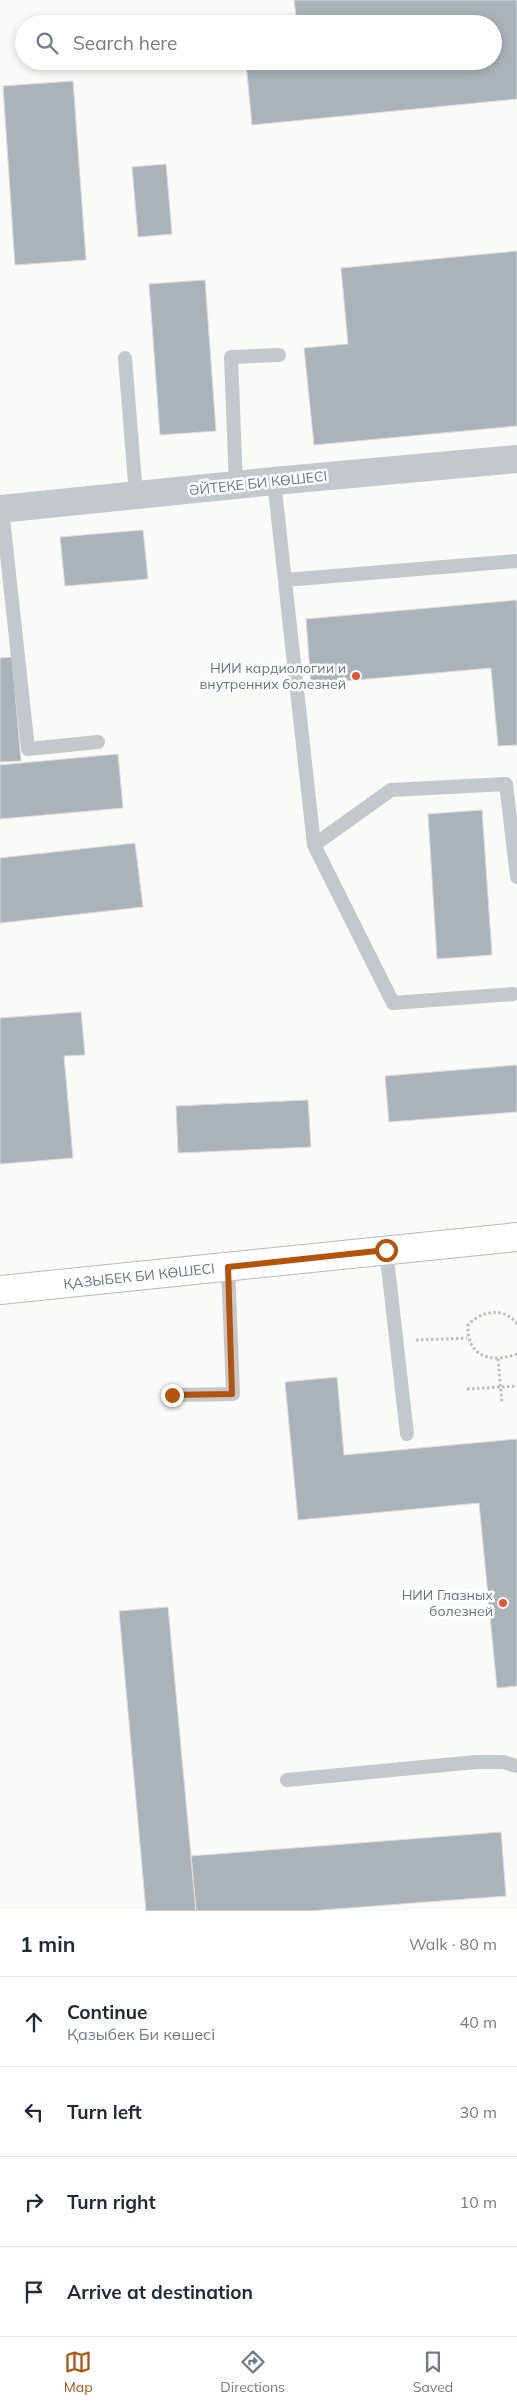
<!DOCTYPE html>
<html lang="en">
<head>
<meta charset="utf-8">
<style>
	body { margin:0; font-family:Mulish,sans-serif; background:#f2f2f3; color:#1f2937 }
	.stop { position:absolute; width:15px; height:15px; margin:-11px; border:4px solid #b45309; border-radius:50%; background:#fff }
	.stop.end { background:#b45309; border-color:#fff; box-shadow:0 1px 5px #0008 }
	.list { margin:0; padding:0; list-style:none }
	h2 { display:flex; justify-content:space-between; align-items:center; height:65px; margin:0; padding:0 20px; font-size:21px }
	h2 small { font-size:16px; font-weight:400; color:#747a83 }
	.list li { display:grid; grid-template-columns:32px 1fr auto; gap:15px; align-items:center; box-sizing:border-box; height:90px; padding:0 20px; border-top:1px solid #e0e1e3 }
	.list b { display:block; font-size:19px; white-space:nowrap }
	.list p { margin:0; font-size:16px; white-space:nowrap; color:#747a83 }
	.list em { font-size:16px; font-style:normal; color:#747a83 }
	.icon { flex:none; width:28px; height:28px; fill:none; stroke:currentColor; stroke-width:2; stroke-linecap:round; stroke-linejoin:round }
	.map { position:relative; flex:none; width:517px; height:1911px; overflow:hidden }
	.search { position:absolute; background:#fff; box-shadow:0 2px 8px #0003; left:15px; right:15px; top:15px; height:55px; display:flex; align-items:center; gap:12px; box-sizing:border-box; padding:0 18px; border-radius:28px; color:#747a83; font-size:19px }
	.sheet { height:425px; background:#fff }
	nav { display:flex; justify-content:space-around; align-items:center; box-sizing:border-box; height:70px; border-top:1px solid #e0e1e3; background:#fff; font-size:14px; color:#747a83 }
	nav a { display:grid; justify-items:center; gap:2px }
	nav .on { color:#b45309 }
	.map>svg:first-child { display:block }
	.building { fill:#aab3b9; stroke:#dcdcda }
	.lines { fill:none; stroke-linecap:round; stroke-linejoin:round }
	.secondary-casing { stroke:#b3babf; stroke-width:30 }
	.path { stroke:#bbbfc2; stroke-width:3; stroke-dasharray:2.5 2.5; stroke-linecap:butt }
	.lane { stroke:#c3c8cc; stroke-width:14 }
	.street { stroke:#c3c8cc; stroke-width:28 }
	.secondary { stroke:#fff; stroke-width:28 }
	.route { stroke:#b45309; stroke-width:6 }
	.poi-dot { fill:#e4572e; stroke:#fff; stroke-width:2 }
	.labels { text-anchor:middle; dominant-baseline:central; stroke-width:5; stroke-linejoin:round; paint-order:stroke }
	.street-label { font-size:14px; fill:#657683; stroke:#fff }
	.poi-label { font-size:14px; fill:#657683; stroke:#fff; text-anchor:end }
</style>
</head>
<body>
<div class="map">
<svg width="517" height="1911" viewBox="0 0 517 1911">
	<rect width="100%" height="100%" fill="#fafaf8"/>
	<path class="building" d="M294,0H517V99L252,125L246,63L269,61H493V24H297Z
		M73,81L86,260L15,265L3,86Z
		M166,164L172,234L138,237L132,167Z
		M517,251V426L314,445L304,348L348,344L341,268Z
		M205,280L216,431L160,435L149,284Z
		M143,530L148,579L65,586L60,537Z
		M517,600V745L498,746L491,668L311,684L306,619Z
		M12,657L21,761L0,762V658Z
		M118,754L123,808L0,819V765Z
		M482,810L492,955L437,959L428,814Z
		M135,843L143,907L0,923V858Z
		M81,1012L85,1055L64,1056L73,1158L0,1164V1018Z
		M517,1065V1112L389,1122L385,1076Z
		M308,1100L311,1147L178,1153L176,1106Z
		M337,1377L344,1455L517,1439V1686L497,1688L479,1503L298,1520L285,1382Z
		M168,1607L191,1856L196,1911H146L119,1611Z
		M501,1832L506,1896L309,1911H196L191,1856Z"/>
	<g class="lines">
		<g class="secondary-casing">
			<path id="secondary" d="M0,1290L517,1237"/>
		</g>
		<path class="path" d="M517,1324C504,1306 481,1311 468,1325C466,1356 491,1364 517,1354
			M416,1340L467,1338
			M498,1359L502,1404
			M467,1389L517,1386"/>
		<path class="lane" d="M125,358L136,495
			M274,481L314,845L393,1003L513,994
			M236,485L231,357L279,355
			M2,509L28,749L98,742
			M285,580L517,561
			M314,845L391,790L506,784L517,877
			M386,1250L407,1434
			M172,1395L233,1394L228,1267
			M287,1780L476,1762H503L517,1766"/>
		<path class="street" d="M0,509L274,481L517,459"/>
		<use href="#secondary" class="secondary"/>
	</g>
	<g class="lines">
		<path class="route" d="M172,1395L232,1394L228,1267L386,1250"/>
	</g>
	<g class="poi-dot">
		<circle cx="356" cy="676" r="5"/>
		<circle cx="503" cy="1603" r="5"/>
	</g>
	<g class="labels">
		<g class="street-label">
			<text transform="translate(258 483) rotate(-6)">ӘЙТЕКЕ БИ КӨШЕСІ</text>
			<text transform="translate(139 1276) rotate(-6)">ҚАЗЫБЕК БИ КӨШЕСІ</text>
		</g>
		<g class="poi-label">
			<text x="346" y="668">НИИ кардиологии и<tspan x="346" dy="16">внутренних болезней</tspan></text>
			<text x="493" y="1595">НИИ Глазных<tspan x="493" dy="16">болезней</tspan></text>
		</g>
	</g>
</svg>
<div class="stop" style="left:386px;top:1250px"></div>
<div class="stop end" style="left:172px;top:1395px"></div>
<div class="search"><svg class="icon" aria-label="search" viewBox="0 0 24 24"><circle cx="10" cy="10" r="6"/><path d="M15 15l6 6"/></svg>Search here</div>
</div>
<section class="sheet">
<h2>1 min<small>Walk · 80 m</small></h2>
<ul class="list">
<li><svg class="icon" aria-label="ahead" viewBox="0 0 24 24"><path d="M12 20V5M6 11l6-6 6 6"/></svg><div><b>Continue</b><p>Қазыбек Би көшесі</p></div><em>40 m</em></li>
<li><svg class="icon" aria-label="left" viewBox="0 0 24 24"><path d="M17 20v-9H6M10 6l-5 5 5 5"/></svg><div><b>Turn left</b></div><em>30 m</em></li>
<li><svg class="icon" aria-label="right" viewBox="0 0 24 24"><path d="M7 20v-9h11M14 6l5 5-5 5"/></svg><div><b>Turn right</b></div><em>10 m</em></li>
<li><svg class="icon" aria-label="arrive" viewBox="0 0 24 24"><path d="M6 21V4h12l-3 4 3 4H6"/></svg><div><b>Arrive at destination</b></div></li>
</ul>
</section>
<nav>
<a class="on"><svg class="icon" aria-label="map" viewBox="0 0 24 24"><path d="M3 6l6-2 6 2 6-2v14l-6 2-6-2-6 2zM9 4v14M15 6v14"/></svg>Map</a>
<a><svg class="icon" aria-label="directions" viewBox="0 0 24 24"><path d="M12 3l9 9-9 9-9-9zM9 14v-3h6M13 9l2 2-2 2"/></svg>Directions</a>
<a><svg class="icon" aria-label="saved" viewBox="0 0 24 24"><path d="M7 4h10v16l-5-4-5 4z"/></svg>Saved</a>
</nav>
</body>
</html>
